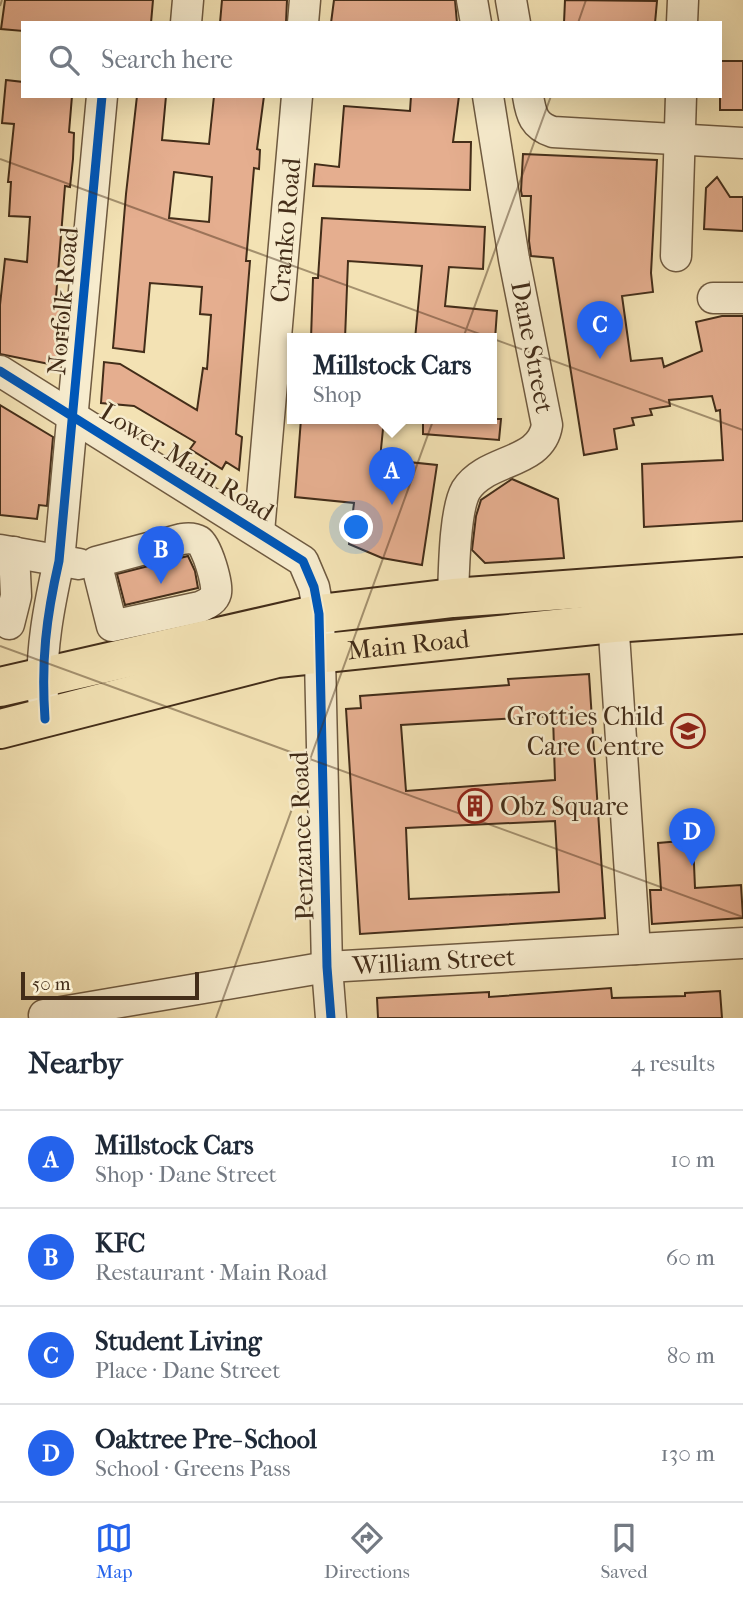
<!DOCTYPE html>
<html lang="en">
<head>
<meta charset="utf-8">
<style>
	body { margin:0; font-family:"IM FELL French Canon",serif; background:#f6f6f7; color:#1f2937 }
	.scale { position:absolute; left:21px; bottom:18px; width:178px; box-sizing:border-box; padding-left:7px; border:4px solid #432d19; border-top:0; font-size:19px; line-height:24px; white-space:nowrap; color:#432d19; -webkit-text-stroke:5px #f7ecce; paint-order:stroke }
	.you { position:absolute; left:357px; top:528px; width:24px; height:24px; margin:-18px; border:5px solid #fff; border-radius:50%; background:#1a73e8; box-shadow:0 0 0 10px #1a73e833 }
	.badge { display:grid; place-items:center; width:46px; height:46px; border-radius:50%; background:#2563eb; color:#fff; font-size:23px; font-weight:700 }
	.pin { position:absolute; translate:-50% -58px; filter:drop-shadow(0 2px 4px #0008) }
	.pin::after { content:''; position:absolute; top:37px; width:24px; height:21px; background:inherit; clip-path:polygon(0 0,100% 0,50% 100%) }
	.popup { position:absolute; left:287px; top:333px; width:210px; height:91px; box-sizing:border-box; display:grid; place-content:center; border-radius:0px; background:#fff; filter:drop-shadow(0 2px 5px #0005); font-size:23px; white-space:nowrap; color:#747a83 }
	.popup b { font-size:26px; color:#1f2937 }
	.popup::after { content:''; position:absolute; left:50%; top:100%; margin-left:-14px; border:14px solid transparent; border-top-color:#fff }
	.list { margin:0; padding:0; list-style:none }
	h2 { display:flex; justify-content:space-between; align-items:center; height:91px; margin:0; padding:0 28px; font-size:30px }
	h2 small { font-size:23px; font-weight:400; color:#747a83 }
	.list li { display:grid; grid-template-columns:46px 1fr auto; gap:21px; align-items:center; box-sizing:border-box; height:98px; padding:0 28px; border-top:2px solid #e0e1e3 }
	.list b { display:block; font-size:26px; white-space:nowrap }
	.list p { margin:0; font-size:23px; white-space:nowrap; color:#747a83 }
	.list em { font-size:23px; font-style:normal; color:#747a83 }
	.icon { flex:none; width:38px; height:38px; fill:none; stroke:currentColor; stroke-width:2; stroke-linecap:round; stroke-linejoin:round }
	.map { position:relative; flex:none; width:743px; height:1018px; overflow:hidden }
	.search { position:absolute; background:#fff; box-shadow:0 7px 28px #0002; left:21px; right:21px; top:21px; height:77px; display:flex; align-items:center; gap:18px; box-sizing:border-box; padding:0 24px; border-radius:0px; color:#747a83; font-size:26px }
	.sheet { height:483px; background:#fff }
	nav { display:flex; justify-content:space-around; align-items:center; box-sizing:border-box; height:98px; border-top:2px solid #e0e1e3; background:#fff; font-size:19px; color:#747a83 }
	nav a { display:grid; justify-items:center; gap:4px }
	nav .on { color:#2563eb }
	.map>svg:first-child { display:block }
	.building { fill:#e5ae8f; stroke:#432d19; stroke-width:2; fill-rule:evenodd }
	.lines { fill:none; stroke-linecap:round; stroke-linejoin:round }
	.minor-casing { stroke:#6f5a40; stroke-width:33 }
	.major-casing { stroke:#432d19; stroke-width:42 }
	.minor { stroke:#f7ecce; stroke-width:30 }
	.major { stroke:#f3e2b4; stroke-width:38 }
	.cycleway-casing { stroke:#f7ecce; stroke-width:13 }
	.cycleway { stroke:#0057b8; stroke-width:9 }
	.ticks { fill:none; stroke:#432d19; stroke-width:2; stroke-opacity:0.45 }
	.labels { text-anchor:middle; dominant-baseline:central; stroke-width:5; stroke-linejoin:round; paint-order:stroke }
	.street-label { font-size:26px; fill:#432d19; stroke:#f7ecce }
	.poi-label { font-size:26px; fill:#432d19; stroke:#f7ecce; text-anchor:end }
</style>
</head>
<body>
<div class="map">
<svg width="743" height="1018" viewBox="0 0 743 1018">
	<rect width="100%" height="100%" fill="#f3e2b4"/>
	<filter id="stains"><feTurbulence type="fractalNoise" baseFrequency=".00286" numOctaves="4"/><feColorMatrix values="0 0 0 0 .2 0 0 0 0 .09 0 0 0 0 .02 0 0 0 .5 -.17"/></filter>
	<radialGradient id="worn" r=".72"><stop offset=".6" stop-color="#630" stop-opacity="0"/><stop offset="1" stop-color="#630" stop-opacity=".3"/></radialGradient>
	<path class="building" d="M5,0H153L151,23H23V31L1,29Z
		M222,0H287L286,23H220Z
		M334,0H455L457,23H331Z
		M565,0L657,1L655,23H564Z
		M720,61H743V110H720Z
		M6,80L23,82V96H72L69,132L74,133L73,159L70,187L65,186L56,297L66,298L59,366L0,354V305L5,259L27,262L30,217L9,216L11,182H8L14,124L2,123Z
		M137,96H166L162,140L209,144L214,96H264L257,149L260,150L259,169L254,168L246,261H250L236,434L242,437L239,470L226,462L222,469L190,449L195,442L134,406L101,403L104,362L120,364L197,410L203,368L207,369L211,315L200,314L202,287L150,283L144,352L113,348L126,194ZM174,172L212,177L209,222L169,218Z
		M411,96H459L453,142H471L470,190L313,186L315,164L339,167L344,106L410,111Z
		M523,154L657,160L651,273L653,292L622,296L631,361L662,358L664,367L702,351L696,322L722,316H743V521L644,527L642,464L723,460L720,410L716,411L712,396L669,400L670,406L650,409L652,415L632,418L634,425L614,429L617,449L584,455L553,258L531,256L529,241L531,196H522L521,191Z
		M717,177L730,197H743V231L704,229L706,188Z
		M322,218L485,227L483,269L449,267L445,306L497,311L495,339H415L422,266L348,261L345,339H311L313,278H318Z
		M0,405L53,437L47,506L39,505L37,519L0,515Z
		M301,419H384L380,459L437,465L422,565L382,558L349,544L354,503L295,497Z
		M423,419H501L499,440L423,434Z
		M512,479L558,499L564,558L485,563L472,550L476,516L481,500Z
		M188,556L195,571L198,588L125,605L117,574Z
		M589,674L605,918L360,934L346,709L361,708L360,696L509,685L508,679ZM553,716L555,780L406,791L401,725ZM555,821L559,892L409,899L406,828Z
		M693,840L695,888L741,885L743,918L652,924L650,890H661L658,843Z
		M611,988L612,998L685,996V993L720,991L722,1018H378L377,998L489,992V997Z"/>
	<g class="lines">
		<g class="minor-casing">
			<g id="minor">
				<path d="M472,0L476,23"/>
				<path d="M511,0L515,23"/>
				<path d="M186,23L188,0"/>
				<path d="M303,23L305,0"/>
				<path d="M682,23L683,0"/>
				<path d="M528,96C531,115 534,126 553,132L743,143"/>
				<path d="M676,256L681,96"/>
				<path d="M713,298H743"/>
				<path d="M0,371L303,561L314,587L319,614L327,967L331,1018"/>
				<path id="s1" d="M259,532L297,96"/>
				<path d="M182,539C188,538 194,538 199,541C207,546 218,584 216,593C214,601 206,604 200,607L112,626L96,562Z"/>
				<path d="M0,550L79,564"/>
				<path d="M453,598C454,573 454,511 466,490C486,458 541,465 547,425L514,259L488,96"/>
				<path d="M612,604L635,949"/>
				<path d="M9,624L16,596L14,552"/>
				<path d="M43,698C40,652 49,606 59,561L102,96"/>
				<path id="s2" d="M44,1015L327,967L743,943"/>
			</g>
		</g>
		<g class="major-casing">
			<g id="major">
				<path d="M0,687L319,614L453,598L743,577"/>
				<path id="s3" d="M0,729L277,658L613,623L743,614"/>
			</g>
		</g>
		<use href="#minor" class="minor"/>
		<use href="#major" class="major"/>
		<g class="cycleway-casing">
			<path id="cycleway" d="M0,371L303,561L314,587L319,614L327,967L331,1018
				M45,719C41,661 46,618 59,561L102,96"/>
		</g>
		<use href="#cycleway" class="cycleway"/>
	</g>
	<path class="ticks" d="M0,6L2,0M578,23L586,0M0,159L743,430M0,646L743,917M216,1018L551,96"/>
	<defs>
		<g id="school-ring" transform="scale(1.75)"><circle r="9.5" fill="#f7ecce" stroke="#8f2418" stroke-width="1.5"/><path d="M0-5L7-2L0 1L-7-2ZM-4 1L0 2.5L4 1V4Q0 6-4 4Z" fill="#8f2418"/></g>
		<g id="building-ring" transform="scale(1.75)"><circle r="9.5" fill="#f7ecce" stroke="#8f2418" stroke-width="1.5"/><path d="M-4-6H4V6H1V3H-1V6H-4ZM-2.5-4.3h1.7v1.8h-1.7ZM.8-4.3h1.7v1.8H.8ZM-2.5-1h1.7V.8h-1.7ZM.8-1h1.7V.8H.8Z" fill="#8f2418"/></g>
	</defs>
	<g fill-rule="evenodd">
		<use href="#school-ring" x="688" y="731"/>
		<use href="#building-ring" x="475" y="806"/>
	</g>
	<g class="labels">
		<g class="street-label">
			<text stroke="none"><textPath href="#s1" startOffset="303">Cranko Road</textPath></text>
			<text transform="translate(63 301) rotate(-85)">Norfolk Road</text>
			<text transform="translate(532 347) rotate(79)">Dane Street</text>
			<text transform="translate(187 462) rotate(32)">Lower Main Road</text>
			<text stroke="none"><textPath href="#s3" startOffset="418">Main Road</textPath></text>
			<text transform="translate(302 836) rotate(-92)">Penzance Road</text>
			<text stroke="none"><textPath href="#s2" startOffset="394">William Street</textPath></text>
		</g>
		<g class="poi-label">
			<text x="664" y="716">Grotties Child<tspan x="664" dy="30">Care Centre</tspan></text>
			<text x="500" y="806" text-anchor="start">Obz Square</text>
		</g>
	</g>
	<rect width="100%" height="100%" filter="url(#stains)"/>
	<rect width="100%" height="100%" fill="url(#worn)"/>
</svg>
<div class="scale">50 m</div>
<div class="you"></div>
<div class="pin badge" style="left:392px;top:505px">A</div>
<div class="popup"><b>Millstock Cars</b>Shop</div>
<div class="pin badge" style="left:161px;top:584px">B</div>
<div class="pin badge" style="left:600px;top:359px">C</div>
<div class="pin badge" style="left:692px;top:866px">D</div>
<div class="search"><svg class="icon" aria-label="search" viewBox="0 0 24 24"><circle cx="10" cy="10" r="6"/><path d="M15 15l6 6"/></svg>Search here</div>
</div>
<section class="sheet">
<h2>Nearby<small>4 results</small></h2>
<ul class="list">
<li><span class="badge">A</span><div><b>Millstock Cars</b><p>Shop · Dane Street</p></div><em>10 m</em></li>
<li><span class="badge">B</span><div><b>KFC</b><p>Restaurant · Main Road</p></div><em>60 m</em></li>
<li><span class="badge">C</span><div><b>Student Living</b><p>Place · Dane Street</p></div><em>80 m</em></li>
<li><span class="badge">D</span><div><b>Oaktree Pre- School</b><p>School · Greens Pass</p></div><em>130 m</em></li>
</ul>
</section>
<nav>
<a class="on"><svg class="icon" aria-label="map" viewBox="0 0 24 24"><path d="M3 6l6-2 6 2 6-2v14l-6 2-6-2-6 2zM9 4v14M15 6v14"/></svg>Map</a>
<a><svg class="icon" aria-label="directions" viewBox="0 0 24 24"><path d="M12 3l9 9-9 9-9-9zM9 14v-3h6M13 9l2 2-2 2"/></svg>Directions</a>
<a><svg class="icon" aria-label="saved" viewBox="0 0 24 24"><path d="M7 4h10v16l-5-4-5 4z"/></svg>Saved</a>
</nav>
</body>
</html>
